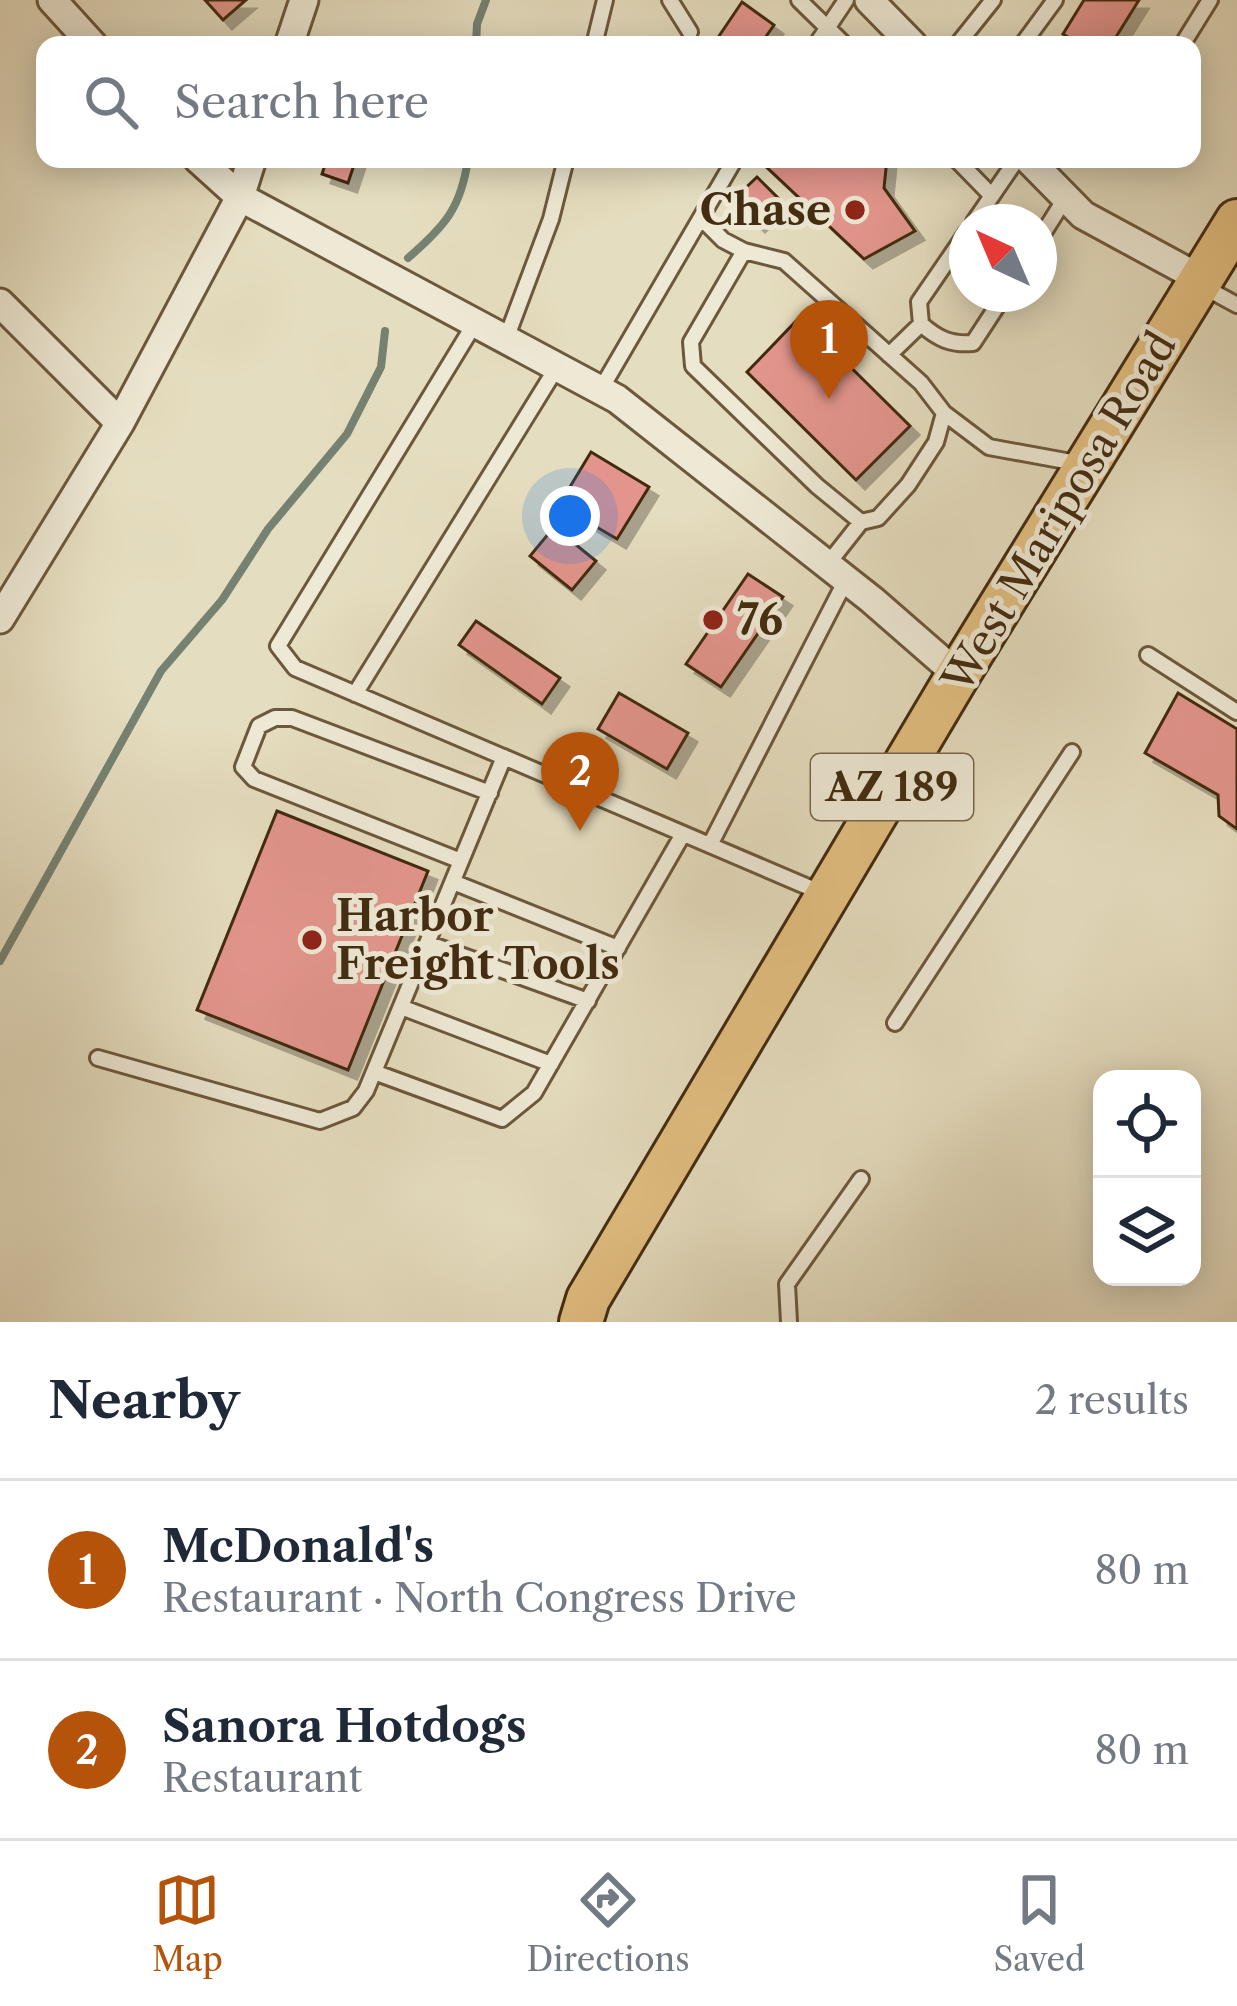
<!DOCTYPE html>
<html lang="en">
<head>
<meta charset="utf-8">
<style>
	body { margin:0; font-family:"Libre Caslon Text",serif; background:#f2f2f3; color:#1f2937 }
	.controls { position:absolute; right:36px; bottom:36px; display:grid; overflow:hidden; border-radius:24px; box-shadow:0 6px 30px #0003 }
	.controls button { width:108px; height:108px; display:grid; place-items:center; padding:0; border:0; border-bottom:3px solid #e0e1e3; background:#fff; color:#1f2937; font:60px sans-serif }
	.compass { position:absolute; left:949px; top:204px; width:108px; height:108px; border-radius:50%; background:#fff; box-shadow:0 6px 30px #0003; rotate:316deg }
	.you { position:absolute; left:570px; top:516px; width:42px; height:42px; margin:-30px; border:9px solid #fff; border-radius:50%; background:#1a73e8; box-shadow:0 0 0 18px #1a73e833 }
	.badge { display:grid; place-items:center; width:78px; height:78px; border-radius:50%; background:#b45309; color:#fff; font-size:39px; font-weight:700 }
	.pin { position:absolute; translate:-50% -99px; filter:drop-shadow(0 3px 6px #0008) }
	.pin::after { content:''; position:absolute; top:63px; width:42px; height:36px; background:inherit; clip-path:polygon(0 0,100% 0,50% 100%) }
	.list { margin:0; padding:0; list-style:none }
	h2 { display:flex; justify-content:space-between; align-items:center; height:156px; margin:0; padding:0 48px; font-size:51px }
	h2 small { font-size:39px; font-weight:400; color:#747a83 }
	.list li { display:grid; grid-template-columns:78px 1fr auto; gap:36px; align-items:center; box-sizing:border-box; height:180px; padding:0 48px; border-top:3px solid #e0e1e3 }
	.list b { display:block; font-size:45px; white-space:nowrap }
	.list p { margin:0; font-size:39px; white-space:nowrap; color:#747a83 }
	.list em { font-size:39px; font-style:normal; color:#747a83 }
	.icon { flex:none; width:66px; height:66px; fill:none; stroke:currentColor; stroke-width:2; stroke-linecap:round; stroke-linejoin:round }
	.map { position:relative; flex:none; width:1237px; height:1322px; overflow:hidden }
	.search { position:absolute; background:#fff; box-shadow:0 6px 30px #0003; left:36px; right:36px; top:36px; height:132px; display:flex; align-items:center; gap:30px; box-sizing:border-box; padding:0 42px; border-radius:24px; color:#747a83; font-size:45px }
	.sheet { height:516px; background:#fff }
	nav { display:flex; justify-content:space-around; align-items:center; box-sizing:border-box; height:168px; border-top:3px solid #e0e1e3; background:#fff; font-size:33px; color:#747a83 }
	nav a { display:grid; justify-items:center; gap:6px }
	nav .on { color:#b45309 }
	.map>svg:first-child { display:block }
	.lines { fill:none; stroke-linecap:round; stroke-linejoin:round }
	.stream { stroke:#758272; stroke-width:8 }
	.building { fill:#e3958d; stroke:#432c11; stroke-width:3; filter:url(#shadow) }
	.lane-casing { stroke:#6c583c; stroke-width:20 }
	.street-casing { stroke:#6c583c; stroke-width:33 }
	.primary-casing { stroke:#432c11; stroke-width:48 }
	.lane { stroke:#eee9d5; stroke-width:14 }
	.street { stroke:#eee9d5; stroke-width:27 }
	.primary { stroke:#e2be80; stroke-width:42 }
	.poi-dot { fill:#8f2418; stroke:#eee9d5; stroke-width:4.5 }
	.labels { text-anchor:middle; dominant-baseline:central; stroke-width:10; stroke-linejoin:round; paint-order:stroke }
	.shield { fill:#eee9d5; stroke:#76654c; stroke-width:3 }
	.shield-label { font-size:39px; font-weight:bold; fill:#432c11 }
	.poi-label { font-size:42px; font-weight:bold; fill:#432c11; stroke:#eee9d5; text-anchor:start }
	.street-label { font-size:42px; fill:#432c11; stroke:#eee9d5 }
</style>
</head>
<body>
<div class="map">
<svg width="1237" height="1322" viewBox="0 0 1237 1322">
	<defs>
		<filter id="shadow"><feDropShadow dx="9" dy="9" stdDeviation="0" flood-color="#0004"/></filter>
	</defs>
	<rect width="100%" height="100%" fill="#e5ddbf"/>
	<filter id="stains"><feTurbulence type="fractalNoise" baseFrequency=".00167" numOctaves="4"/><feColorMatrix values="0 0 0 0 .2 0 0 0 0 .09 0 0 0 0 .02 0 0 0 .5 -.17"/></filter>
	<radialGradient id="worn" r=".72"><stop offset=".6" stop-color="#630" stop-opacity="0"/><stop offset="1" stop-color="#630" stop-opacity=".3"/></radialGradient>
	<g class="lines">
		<path class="stream" d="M476,45L477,24L486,0
			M408,258C445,226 461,208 468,159
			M0,961L161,671L222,600L268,529L347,434L381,367L385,331"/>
	</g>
	<path class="building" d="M205,0H246L223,20Z
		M1084,0H1139L1111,45H1081L1063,34Z
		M742,2L774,25L760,45H713Z
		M327,159H356L348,183L322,174Z
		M758,159H887L884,188L915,231L864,259Z
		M757,177L780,200L756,223L733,200Z
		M800,317L910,426L856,480L747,372Z
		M591,452L649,487L617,539L559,505Z
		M554,527L596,561L572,590L530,556Z
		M748,574L783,597L721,687L686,664Z
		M476,621L560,678L542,704L459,645Z
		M619,693L688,733L667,769L598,729Z
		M1178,693L1237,729V829L1219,816L1218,795L1145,753Z
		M277,811L428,871L348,1070L197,1010Z"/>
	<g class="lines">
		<g class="lane-casing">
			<path id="lane" d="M670,0L690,32
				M799,0L845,45
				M594,45L605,0
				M816,45L846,0
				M957,45L993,0
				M1022,45L1055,0
				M1182,45L1210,0
				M956,159L992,196
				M701,218L723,240L744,251L784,261L921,383L944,413L936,442L908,485L878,518L861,522L827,565
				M974,222L1017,159
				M967,232L919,302L921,324C938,339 951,345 973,343L1005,294
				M1039,240L1066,197
				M744,251L691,342L693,366L817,486L861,522
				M1204,287L1237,305
				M475,323L278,646L295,668L822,893
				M506,339L551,219L566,159
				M889,355L921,324
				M601,389L735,159
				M944,413L989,447L1082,464
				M1148,655L1237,712
				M355,694L557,367
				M710,845L846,580
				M461,861L254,779L243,767L259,726L275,718H292L490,793
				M453,882L618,948
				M427,943L588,1001
				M401,1007L551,1064
				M895,1023L1072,752
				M98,1058L320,1121L353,1108L366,1091L504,757
				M374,1072L502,1119L534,1093L683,834
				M789,1322L787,1284L861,1179"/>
		</g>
		<g class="street-casing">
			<path id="street" d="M52,0L93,45
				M869,0L913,45
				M289,45L304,0
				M198,159L240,197L617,399L872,600L958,675
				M1028,159L1083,215L1201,279
				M0,303L120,423
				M0,619L120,423L240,197L252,159"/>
		</g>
		<g class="primary-casing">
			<path id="primary" d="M581,1322L588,1299L958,675L1237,221"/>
		</g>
		<use href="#lane" class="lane"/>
		<use href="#street" class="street"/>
		<use href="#primary" class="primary"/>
	</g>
	<g class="poi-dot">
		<circle cx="855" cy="210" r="12"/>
		<circle cx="713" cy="620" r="12"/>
		<circle cx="312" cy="940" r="12"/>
	</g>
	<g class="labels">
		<rect class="shield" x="811" y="754" width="162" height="66" rx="9"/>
		<g class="shield-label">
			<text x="892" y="787">AZ 189</text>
		</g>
		<g class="poi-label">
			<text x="831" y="210" text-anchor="end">Chase</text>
			<text x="737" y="620">76</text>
			<text x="336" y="916">Harbor<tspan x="336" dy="48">Freight Tools</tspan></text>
		</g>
		<g class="street-label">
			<text transform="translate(1059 512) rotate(-59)">West Mariposa Road</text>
		</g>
	</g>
	<rect width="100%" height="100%" filter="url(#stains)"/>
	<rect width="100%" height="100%" fill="url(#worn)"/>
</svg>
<div class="controls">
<button><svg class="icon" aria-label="locate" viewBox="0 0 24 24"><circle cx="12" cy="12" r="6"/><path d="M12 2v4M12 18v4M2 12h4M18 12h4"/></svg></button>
<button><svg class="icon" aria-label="layers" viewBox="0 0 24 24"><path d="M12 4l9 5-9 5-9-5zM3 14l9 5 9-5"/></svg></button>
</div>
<svg class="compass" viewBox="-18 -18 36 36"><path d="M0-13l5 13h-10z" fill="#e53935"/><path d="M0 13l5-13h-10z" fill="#747a83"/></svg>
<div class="you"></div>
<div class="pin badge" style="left:829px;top:399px">1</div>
<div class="pin badge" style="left:580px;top:831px">2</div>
<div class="search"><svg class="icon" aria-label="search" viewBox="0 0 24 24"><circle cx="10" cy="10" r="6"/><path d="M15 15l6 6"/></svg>Search here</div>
</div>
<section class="sheet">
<h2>Nearby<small>2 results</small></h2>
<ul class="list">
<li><span class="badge">1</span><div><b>McDonald's</b><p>Restaurant · North Congress Drive</p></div><em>80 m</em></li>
<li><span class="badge">2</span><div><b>Sanora Hotdogs</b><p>Restaurant</p></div><em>80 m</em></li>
</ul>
</section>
<nav>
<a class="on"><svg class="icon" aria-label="map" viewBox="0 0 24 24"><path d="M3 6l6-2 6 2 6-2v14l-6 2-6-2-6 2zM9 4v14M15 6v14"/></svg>Map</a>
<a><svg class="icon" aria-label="directions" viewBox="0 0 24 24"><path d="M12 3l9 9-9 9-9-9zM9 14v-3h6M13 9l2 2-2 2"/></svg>Directions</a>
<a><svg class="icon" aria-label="saved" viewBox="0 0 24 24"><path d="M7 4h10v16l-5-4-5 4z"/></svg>Saved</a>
</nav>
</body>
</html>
